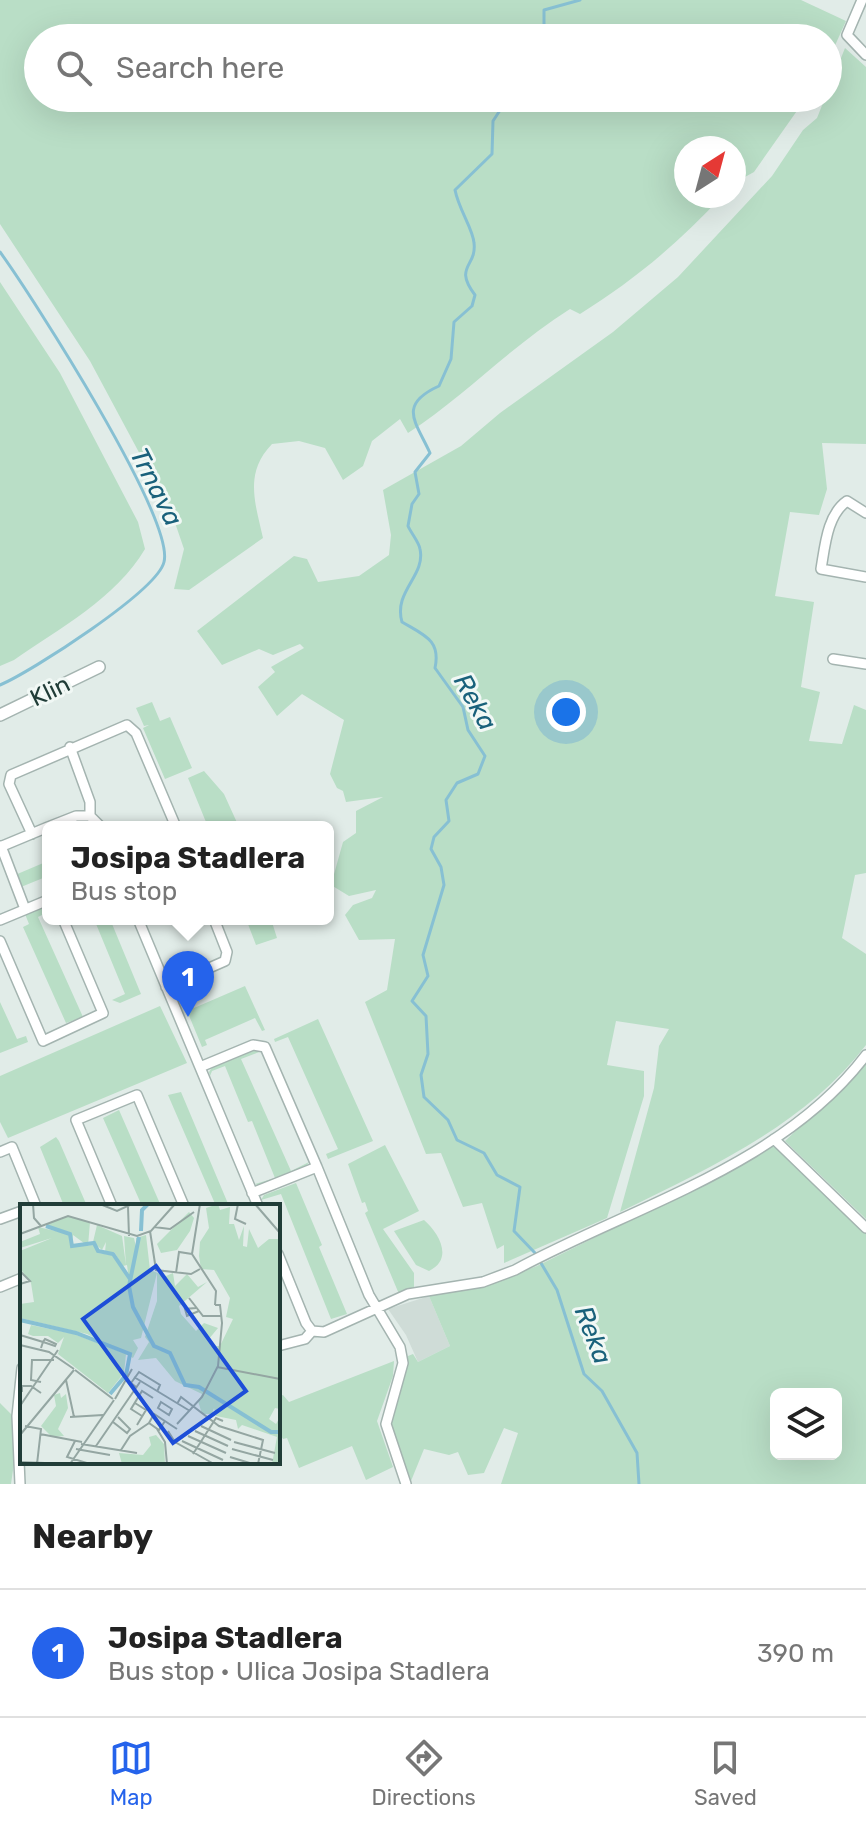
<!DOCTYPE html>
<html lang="en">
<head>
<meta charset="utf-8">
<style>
	body { margin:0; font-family:Rubik,sans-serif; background:#f6f6f6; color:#222 }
	.controls { position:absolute; right:24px; bottom:24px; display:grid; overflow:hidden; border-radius:12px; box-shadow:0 8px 32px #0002 }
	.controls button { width:72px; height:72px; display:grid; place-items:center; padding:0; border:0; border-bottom:2px solid #e0e0e0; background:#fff; color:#222; font:40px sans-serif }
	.compass { position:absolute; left:674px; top:136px; width:72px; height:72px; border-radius:50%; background:#fff; box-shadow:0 8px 32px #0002; rotate:36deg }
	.you { position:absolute; left:566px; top:712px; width:28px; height:28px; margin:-20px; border:6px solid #fff; border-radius:50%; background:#1a73e8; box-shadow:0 0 0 12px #1a73e833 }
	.badge { display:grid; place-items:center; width:52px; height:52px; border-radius:50%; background:#2563eb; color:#fff; font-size:26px; font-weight:700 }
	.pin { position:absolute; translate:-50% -66px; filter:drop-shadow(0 2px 4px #0008) }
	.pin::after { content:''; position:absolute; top:42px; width:28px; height:24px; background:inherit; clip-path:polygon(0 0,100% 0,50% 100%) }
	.popup { position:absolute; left:42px; top:821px; width:292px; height:104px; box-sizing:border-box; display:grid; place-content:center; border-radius:12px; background:#fff; filter:drop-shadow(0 2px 6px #0005); font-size:26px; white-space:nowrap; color:#767676 }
	.popup b { font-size:30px; color:#222 }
	.popup::after { content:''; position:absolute; left:50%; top:100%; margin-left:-16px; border:16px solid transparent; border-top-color:#fff }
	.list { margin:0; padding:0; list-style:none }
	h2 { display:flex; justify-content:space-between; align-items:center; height:104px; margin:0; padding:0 32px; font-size:34px }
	h2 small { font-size:26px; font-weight:400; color:#767676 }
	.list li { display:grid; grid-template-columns:52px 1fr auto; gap:24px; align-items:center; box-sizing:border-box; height:128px; padding:0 32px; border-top:2px solid #e0e0e0 }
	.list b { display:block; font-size:30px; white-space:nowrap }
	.list p { margin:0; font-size:26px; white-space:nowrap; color:#767676 }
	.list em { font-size:26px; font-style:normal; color:#767676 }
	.icon { flex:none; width:44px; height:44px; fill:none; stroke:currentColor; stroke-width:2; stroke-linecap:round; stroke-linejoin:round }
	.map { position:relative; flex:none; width:866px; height:1484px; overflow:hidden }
	.search { position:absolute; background:#fff; box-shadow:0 8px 32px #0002; left:24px; right:24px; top:24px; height:88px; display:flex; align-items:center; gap:20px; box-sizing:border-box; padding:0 28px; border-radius:44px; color:#767676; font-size:30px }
	.sheet { height:232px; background:#fff }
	nav { display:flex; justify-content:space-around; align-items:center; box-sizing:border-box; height:112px; border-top:2px solid #e0e0e0; background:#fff; font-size:22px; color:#767676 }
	nav a { display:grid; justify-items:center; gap:4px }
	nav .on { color:#2563eb }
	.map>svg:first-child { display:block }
	.built { fill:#cfdcd7 }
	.green { fill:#b9dec6; fill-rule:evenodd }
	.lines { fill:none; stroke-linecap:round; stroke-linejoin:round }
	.stream { stroke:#87c0d3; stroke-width:3 }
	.minor-casing { stroke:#a4b4b0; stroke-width:12 }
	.tertiary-casing { stroke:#a4b4b0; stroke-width:14 }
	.minor { stroke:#fff; stroke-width:9 }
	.tertiary { stroke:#fff; stroke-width:11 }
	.labels { text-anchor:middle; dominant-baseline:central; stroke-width:6; stroke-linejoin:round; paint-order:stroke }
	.street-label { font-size:24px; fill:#213d38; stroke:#f1f8f5 }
	.water-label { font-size:26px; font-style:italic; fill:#19617b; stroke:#f1f8f5 }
	.inset-river { fill:none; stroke:#87c0d3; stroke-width:4 }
	.inset-road { fill:none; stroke:#94a6a2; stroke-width:2 }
	.view { fill:#1d4ed8; fill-opacity:0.15; stroke:#1d4ed8; stroke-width:4 }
	.inset-edge { fill:none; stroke:#213d38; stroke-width:4 }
</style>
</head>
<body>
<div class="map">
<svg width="866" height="1484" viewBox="0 0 866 1484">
	<rect width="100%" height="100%" fill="#e1ece8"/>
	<path class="built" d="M429,1296L450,1346L418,1362L406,1335L388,1309Z"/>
	<path class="green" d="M0,0H801L846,21L828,61V38H38V98H806L754,172L734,183V148H686V196H722C680,242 633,281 580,314L570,309C511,346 465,396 408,433L400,419L372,441L363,466L343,480L325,448L299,441L272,444C244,473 255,502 263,538L189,590L174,589L184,549L172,514L90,361L0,224Z
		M845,48L866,67V444L822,443L827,489L819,515L790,512L775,596L814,602L801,687L820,692L809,741L842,744L854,705L866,710V873L855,875L842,938L866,954V1045C805,1125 708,1169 620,1212L654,1088L659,1046L669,1029L616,1021L607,1065L644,1071V1096L607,1218L504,1263V1245L497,1249L482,1203L463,1207L441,1153L426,1154L365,1002L387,990L395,939L359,940L345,915L353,905L372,898L376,890L349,896L331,885L343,842L356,833V811L383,797L346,802L343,791L337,788L330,774L344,720L302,694L277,716L258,687L275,672L271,667L304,648L300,644L273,655L259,649L222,665L197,631L294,556L307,559L318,582L359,576L389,555L391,535L383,490L461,446L500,413L613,332L678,277L772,176L803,130L817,118Z
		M0,282L60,373L138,522L145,549C116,598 60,628 14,660L0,666Z
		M152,702L160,721L170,717L192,768L165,779L143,728L149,725L144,726L136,708Z
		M204,771L224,794L239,827H208L188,778Z
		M48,861V876L21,887L15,875Z
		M48,905V912L38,917L83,1017L66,1023L23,927L29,924L25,914Z
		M94,919H110L141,994L120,1003L112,1000L125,994Z
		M246,919H271L277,938L256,945Z
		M245,986L265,1030L262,1031L255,1018L205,1040L207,1045L202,1047L178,989L184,987L194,1008Z
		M0,1002L17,1039L26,1036L28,1042L0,1053Z
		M160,1006L187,1063L8,1138L0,1122V1076Z
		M318,1019L373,1141L328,1159L326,1154L338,1149L288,1037L275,1042L274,1039Z
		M254,1049L262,1051L241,1059L291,1171L309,1162L305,1168L260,1186L255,1184L275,1178L252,1121L248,1122L225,1066L212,1071L210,1076L209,1072L213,1066Z
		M866,1064V1219L785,1141Z
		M181,1092L229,1206H216L168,1095Z
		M119,1110L161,1206H142L103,1118Z
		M56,1137L59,1141L87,1206H64L40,1147Z
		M385,1145L419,1211L383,1229L414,1273V1287L399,1294L365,1213L368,1211L365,1202L362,1203L348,1164Z
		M771,1146L781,1150L866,1231V1484H501L518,1433L504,1428L484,1473L468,1475L458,1452L449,1455L424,1449L411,1481L391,1424L408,1356L413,1354L418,1362L450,1346L429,1296L487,1285L537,1266L695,1188ZM776,1394H836V1454H776Z
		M296,1183L322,1245L319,1247L347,1314L331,1319L281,1194L261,1200L264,1195Z
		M424,1220C439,1233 454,1259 429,1271L416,1265L394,1231Z
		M394,1361L393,1376L377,1421L393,1467L366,1480L352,1446L299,1468L287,1438L283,1439L278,1431V1397L283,1395L289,1402Z
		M0,1403L12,1415L15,1456L11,1484H0Z"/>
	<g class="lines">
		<path class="stream" d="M544,38V10L580,0
			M508,98L493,121L492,154L455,190C459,210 473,229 474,243C477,267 453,266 475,295L472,306L454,322L451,359L439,386C397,405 416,422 430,453L415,472L419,494L412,504L408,526C411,533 419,542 420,549C426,576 393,591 402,622C424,635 441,640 435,668L463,707L468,730L485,756L478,774L457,783L446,800L449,821L434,837L431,849L441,867L444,885L423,955L428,976L412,1001L426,1016L428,1054L421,1075L424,1097L448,1120L457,1140L484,1153L497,1175L520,1187L514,1231L535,1253L557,1290L584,1374L602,1391L637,1453L639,1484
			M0,252C32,296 175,519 164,562C157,591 31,672 0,685"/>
		<g class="minor-casing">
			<path id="minor" d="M862,0L847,35L866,55
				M866,513L847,501C827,515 825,546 821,569L866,577
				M833,659L866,664
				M70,747L90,802V816
				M90,816L101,827
				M48,827L76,816H90
				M32,834L9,784L11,775L127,725L136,733L176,827
				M1,846L25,909
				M0,847L48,827
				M138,919L258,1206
				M0,920L48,900
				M0,941L43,1041L103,1013L63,919
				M166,987L225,961L227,952L214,919
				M200,1067L253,1045L265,1047L317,1167
				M774,1139L866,1228
				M0,1152L12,1147L36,1206
				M252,1193L317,1167L369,1295L400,1347L403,1363L386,1424L406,1484
				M112,1206L76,1120L137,1095L184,1206
				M0,1219L22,1211
				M278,1254L306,1323L312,1331
				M0,1287L22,1278
				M278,1346L305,1339L312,1331L324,1332L408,1294L483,1282L515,1270C633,1206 782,1166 866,1055
				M20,1484L17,1416L22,1368"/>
		</g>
		<g class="tertiary-casing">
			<path id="tertiary" d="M0,715L99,667"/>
		</g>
		<use href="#minor" class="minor"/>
		<use href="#tertiary" class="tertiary"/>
	</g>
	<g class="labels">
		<g class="street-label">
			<text transform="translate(50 691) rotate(-26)">Klin</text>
		</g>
		<g class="water-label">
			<text transform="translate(156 487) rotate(63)">Trnava</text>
			<text transform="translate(475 702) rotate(61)">Reka</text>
			<text transform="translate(593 1335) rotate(69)">Reka</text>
		</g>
	</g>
	<g transform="translate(20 1204)">
		<rect width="260" height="260" fill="#e1ece8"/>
		<path d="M198,0L200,6L210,3L209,20H214L219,36L224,22L223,42L227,43L229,25L238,44L249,35H260V205L255,204L249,215L256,220L260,213V260H252L257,233L222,221L218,225L216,216L196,212L194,204L192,210H182L178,197L182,190L155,177L136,154L118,156L129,138L125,133L137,97V69L121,134L113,136L118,144L113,154L67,130L0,114V100L14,98L11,79L0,64V47L32,34L0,44V38L20,30L18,23L49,30L51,43L74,41L78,49L92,51L109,76L107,61L103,62L94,48H85L86,38L82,46L73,38L77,21L102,32L106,61L104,32L114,34L116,43V34L126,31L130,66L146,72L153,69L155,82L167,70L178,83L187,78L159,102L161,110L176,127L184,119L198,124L188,136L191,142H200L213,115L206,113L210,94L194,66L181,65L179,52L180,38L189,24L186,4ZM169,8L174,14L170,27L157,46L141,49L137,40ZM47,12L70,18L68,42L53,31L52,41V29L26,21ZM11,121L54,130L106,150L104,169L88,189L38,150L44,133L38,139L28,132H13L8,130ZM40,189L41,194L46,190L48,204L38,225L44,232L32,233L21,222L36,202L34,191ZM136,231L144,240L145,260H102L99,249L123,251L131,241L129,233Z" fill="#b9dec6"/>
		<path class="inset-river" d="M26,22L50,30L52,42L74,39L78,47L93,50L110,75M121,27L122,6L128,0M119,33L109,82L113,103L134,142L150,149L165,181L179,183L251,228H260M0,116L56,129L110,150L106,171L90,190"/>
		<path class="inset-road" d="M13,0L14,14L21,22M80,0L97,7L112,0M180,0L172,50L196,87L195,101M218,0L215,15L226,20M235,0L260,29M108,3L109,32M134,23L150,25L174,8M130,27L136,66L171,70L180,65M0,30L48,12L117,32L131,27L155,0M0,67L10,77L0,80M156,69L159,48L172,50M169,94L183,112H202M176,104L165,105L167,112L179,107M0,131L23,138L21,144M25,135L36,140L35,142L23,138ZM0,141L29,148L54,165M197,163L260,175M55,166L93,195M114,173L170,207M46,176L54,213M21,178L11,176L12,156H34M116,183L111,179L119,168L140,181L137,188M2,188V182H11L21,189M95,195L112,165M141,198L152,205L149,211L138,204ZM115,199L126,206L117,221M157,200L161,193L199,222L243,236L238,260M0,202L38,146M122,212L111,205L122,187L133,194M50,213L83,211M145,217L139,226L129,219L134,210L157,225M93,218L107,229L110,225L98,213M157,220L182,193L198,162L202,119L200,101H195M5,222L21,225L17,260M181,222L211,236M137,225L145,238L147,260M148,227L155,238L194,260M175,227L208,242M20,230L62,238M0,231L54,166M168,232L206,249M55,237L47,253L70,260M162,237L203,256M214,238L255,249M61,240L117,249M76,242L120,178M56,245L90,251M212,245L253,256M101,246L110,232L129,219M173,250L196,214L203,217M210,253L233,260M0,258L50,260M50,260L94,196"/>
		<path class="view" d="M136,62L226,187L153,239L63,115Z"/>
		<rect width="260" height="260" class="inset-edge"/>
	</g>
</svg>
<div class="controls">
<button><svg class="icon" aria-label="layers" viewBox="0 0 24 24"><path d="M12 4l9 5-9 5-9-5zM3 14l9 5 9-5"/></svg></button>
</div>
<svg class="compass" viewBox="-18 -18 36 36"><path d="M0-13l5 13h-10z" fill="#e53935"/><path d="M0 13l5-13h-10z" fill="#767676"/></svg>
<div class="you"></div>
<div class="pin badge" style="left:188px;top:1017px">1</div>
<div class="popup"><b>Josipa Stadlera</b>Bus stop</div>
<div class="search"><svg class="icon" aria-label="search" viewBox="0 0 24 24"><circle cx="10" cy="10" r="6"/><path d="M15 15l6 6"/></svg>Search here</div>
</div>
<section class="sheet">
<h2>Nearby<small></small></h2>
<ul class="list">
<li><span class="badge">1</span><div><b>Josipa Stadlera</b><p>Bus stop · Ulica Josipa Stadlera</p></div><em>390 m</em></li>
</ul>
</section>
<nav>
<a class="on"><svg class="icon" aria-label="map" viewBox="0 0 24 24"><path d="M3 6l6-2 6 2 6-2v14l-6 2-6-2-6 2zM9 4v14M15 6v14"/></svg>Map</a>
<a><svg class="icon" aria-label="directions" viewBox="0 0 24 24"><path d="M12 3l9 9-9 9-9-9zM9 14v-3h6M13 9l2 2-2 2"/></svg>Directions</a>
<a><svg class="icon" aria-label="saved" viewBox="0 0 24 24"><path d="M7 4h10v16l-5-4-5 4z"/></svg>Saved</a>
</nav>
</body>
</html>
